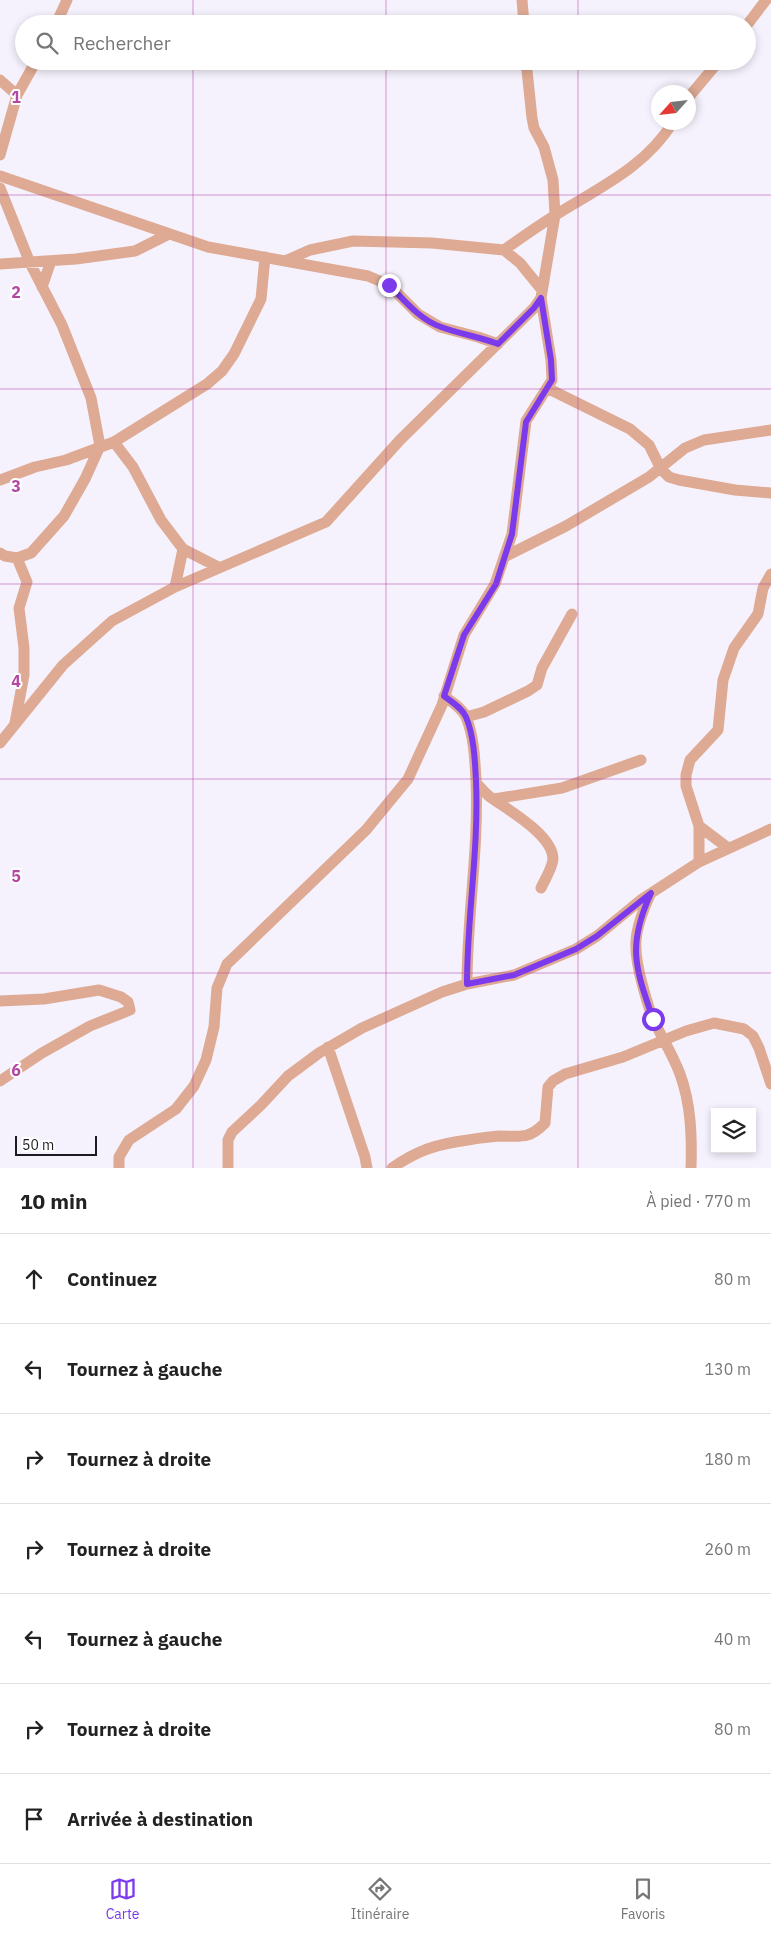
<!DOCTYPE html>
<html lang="fr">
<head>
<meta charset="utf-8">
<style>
	body { margin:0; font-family:"IBM Plex Sans",sans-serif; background:#f6f6f6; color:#222 }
	.controls { position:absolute; right:15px; bottom:15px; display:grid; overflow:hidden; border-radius:0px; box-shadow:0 2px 8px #0003 }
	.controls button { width:45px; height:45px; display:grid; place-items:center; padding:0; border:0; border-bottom:1px solid #e0e0e0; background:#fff; color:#222; font:25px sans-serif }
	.compass { position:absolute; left:651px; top:85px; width:45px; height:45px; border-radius:50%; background:#fff; box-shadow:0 2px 8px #0003; rotate:243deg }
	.scale { position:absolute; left:15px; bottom:12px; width:82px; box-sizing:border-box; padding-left:5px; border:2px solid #1d1b20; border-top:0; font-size:14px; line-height:18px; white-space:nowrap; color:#1d1b20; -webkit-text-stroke:4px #fff; paint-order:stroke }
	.stop { position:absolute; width:15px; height:15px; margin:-11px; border:4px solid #7c3aed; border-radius:50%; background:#fff }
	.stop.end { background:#7c3aed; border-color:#fff; box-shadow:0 1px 5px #0008 }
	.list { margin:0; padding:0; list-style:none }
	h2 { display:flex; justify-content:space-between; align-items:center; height:65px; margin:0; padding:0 20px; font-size:21px }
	h2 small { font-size:16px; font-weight:400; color:#767676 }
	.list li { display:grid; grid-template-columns:32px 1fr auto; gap:15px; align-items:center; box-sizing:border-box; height:90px; padding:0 20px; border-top:1px solid #e0e0e0 }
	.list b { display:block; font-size:19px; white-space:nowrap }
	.list em { font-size:16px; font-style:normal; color:#767676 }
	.icon { flex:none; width:28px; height:28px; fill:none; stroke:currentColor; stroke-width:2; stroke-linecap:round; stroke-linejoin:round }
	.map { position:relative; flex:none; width:771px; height:1168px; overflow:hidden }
	.search { position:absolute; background:#fff; box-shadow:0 2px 8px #0003; left:15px; right:15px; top:15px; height:55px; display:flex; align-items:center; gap:12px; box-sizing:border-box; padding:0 18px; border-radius:28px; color:#767676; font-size:19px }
	.sheet { height:695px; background:#fff }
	nav { display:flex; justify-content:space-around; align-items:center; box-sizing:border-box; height:70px; border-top:1px solid #e0e0e0; background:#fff; font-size:14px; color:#767676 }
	nav a { display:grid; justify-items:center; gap:2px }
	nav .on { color:#7c3aed }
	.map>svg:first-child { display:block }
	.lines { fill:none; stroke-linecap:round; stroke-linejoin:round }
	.minor { stroke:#deaa93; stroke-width:11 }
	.route { stroke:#7c3aed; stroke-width:6 }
	.grid { fill:none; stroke:#b446a5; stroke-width:1; stroke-opacity:0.55 }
	.grid-label { font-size:16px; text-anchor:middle; font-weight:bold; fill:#b446a5; stroke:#fff; stroke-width:4; stroke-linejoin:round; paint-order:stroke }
</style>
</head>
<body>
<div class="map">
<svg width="771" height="1168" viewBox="0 0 771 1168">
	<rect width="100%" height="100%" fill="#f5f2fd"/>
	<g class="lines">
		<path class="minor" d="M522,0L524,24
			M56,24L67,0
			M747,25L766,0
			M0,80L17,95
			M688,98L719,61
			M0,155L17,95L36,61
			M0,176L208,247L368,276L389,285L418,314L440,327L478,337L498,344
			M0,188L30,263L62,325L91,398L100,446L85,479L64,516L31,553L17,558L5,556L0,553
			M504,250C525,235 545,221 567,208C607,184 648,163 673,122
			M285,261L310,250L353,241L432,243L504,250L520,263L542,290
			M0,264L76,259L135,251L169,234
			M42,287L51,261
			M547,388L630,429L649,445L661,469L669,477L679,480L735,490L771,493
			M114,442L133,467L161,520L183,549L218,567
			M0,480L35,467L66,460L114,442L207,384L222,371L234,354L261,299L265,257
			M504,557L566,526L649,477L685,448L704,440L771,430
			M175,587L183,549
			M444,696C452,702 462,708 466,717C474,736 475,761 476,781C479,849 467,916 467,984
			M466,717L484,712L528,691L537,685L542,668L572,614
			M15,723L24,675V648L19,608L27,582L17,558
			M0,743L63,665L112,621L175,587L326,522L400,440L534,308L541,298L555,215L553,180L544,147L534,128L532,118L526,61
			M476,783C481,788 485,793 490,797C507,809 553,835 553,859C552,869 545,879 541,888
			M494,799L562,788L641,760
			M699,826L728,848
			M699,862V826L686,786V775L690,760L718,730L723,680L734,648L758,614L763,588L771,574
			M650,895C633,932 632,948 643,987C646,998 649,1009 653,1019C662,1038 673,1055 680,1074C691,1104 692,1136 691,1168
			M0,1001L44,999L99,990L121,997L128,1002L130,1010L90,1026L42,1053L0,1081
			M328,1047L365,1157L367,1168
			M119,1168V1157L129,1140L176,1109L194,1086L206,1060L214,1027L217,988L227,964L366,830L408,779L442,705L464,635L495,584L512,534L526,421L552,380L551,360L541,298
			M228,1168V1140L232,1132L261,1105L288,1076L319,1053L362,1028L442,992L467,984L514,975L576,949L597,936L642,899L699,862L771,829
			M392,1168C418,1150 437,1144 468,1140C478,1138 489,1137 499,1136C521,1136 528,1140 545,1123L548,1087L553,1081L565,1074L623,1057L686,1031L714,1023L744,1029L753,1036L759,1048L771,1084"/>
	</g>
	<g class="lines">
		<path class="route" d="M389,285C404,300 420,320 441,327C460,334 480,337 498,344L534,308L541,298L551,360L552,380L526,422L512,534L496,584L464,635L444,696C452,702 462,708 466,717C474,736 475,761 476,781C479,849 467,916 467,984L514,975L576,949L597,936L651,893C627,945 635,967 653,1019"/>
	</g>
	<path class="grid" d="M193,0V24M386,0V24M578,0V24M193,61V1168M386,61V1168M578,61V1168M0,195H771M0,389H771M0,584H771M0,779H771M0,973H771"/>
	<g class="grid-label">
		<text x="16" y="103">1</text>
		<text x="16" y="298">2</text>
		<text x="16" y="492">3</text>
		<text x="16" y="687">4</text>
		<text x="16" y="882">5</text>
		<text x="16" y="1076">6</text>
	</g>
</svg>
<div class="controls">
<button><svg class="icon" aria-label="layers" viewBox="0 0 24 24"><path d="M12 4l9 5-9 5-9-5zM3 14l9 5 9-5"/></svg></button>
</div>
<svg class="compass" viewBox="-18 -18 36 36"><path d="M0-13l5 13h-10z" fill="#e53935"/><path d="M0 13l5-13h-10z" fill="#767676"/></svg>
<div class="scale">50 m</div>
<div class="stop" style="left:653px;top:1019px"></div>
<div class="stop end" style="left:389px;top:285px"></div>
<div class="search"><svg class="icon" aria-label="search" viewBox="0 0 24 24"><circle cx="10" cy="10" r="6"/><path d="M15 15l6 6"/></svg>Rechercher</div>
</div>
<section class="sheet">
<h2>10 min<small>À pied · 770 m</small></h2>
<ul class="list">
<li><svg class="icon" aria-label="ahead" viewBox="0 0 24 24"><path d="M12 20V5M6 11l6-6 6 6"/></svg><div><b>Continuez</b></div><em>80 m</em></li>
<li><svg class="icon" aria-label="left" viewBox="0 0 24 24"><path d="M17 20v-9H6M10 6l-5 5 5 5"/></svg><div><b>Tournez à gauche</b></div><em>130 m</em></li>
<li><svg class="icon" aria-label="right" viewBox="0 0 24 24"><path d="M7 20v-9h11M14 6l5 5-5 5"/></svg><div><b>Tournez à droite</b></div><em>180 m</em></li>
<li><svg class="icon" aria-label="right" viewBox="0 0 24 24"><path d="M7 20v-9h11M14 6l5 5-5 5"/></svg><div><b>Tournez à droite</b></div><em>260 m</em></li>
<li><svg class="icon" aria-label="left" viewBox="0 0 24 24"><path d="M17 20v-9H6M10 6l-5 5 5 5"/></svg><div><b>Tournez à gauche</b></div><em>40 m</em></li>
<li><svg class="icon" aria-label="right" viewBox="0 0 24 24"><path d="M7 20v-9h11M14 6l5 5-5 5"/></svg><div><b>Tournez à droite</b></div><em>80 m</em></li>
<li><svg class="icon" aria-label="arrive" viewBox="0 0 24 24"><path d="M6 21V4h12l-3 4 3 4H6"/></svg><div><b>Arrivée à destination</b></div></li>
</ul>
</section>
<nav>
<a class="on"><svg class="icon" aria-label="map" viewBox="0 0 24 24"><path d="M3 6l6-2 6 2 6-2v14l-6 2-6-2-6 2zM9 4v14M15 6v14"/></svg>Carte</a>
<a><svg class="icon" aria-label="directions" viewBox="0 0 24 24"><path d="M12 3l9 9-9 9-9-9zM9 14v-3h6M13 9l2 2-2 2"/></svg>Itinéraire</a>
<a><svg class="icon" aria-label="saved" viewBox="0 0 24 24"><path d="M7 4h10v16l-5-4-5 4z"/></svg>Favoris</a>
</nav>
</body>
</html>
